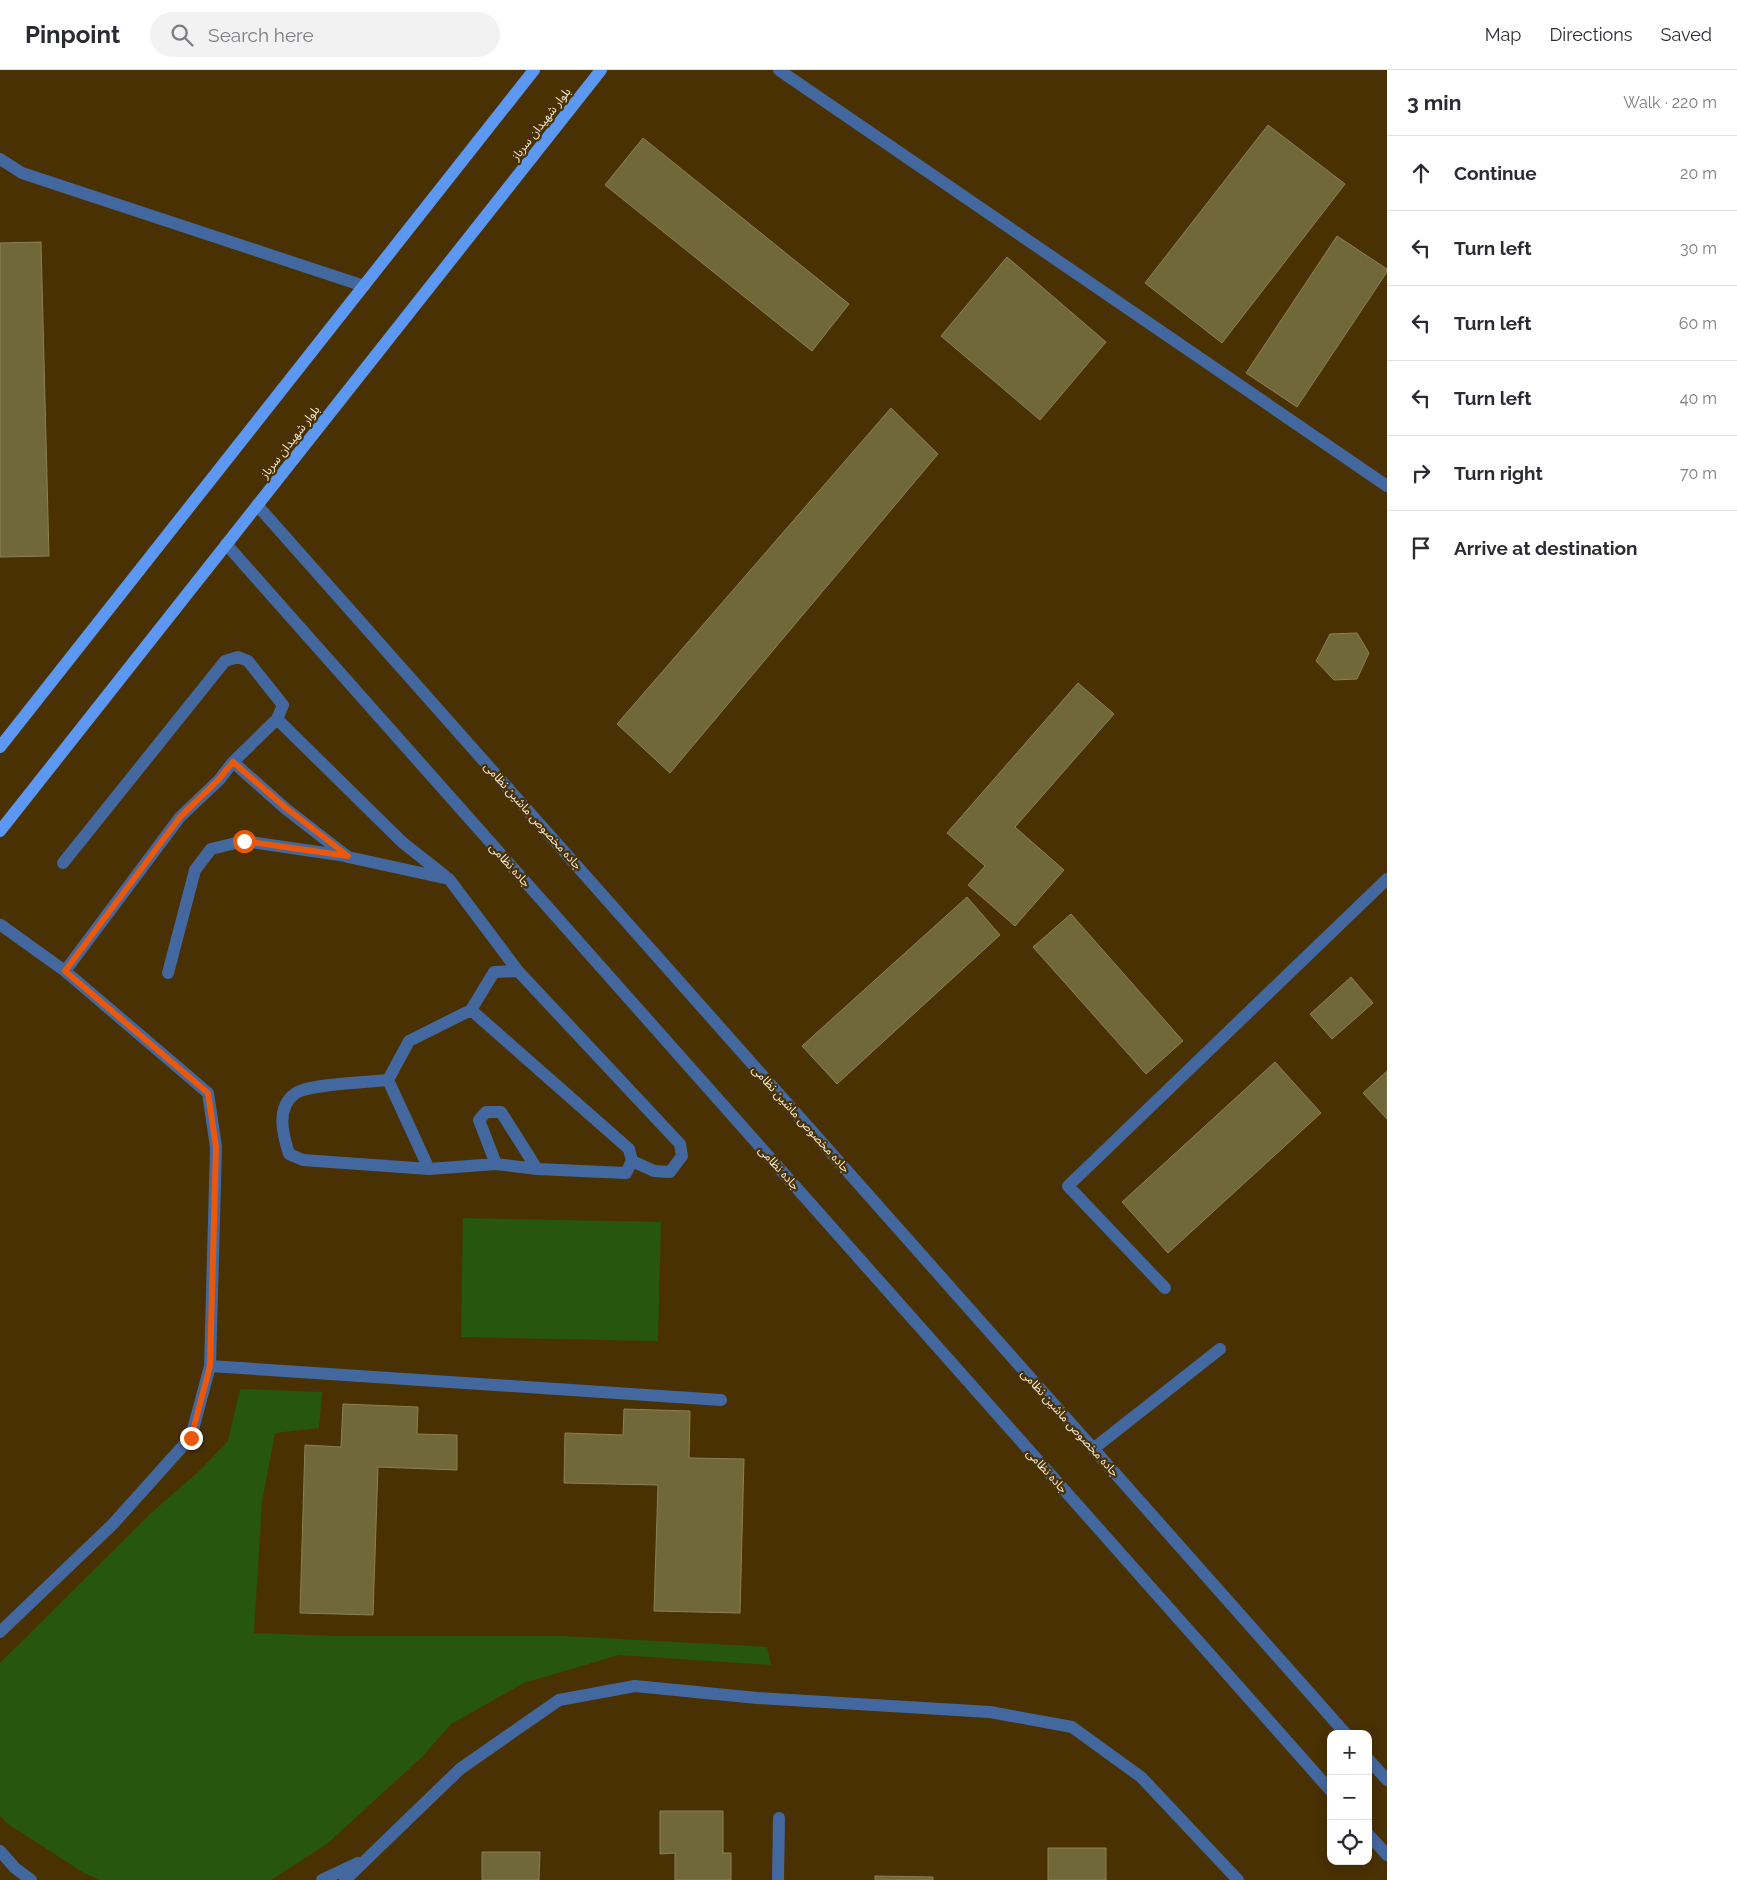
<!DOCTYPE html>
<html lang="en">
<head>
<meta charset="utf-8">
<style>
	body { margin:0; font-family:Raleway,"Noto Sans Arabic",sans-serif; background:#f2f2f3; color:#2b2b33 }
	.controls { position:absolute; right:15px; bottom:15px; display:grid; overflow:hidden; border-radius:10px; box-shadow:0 2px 12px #0003 }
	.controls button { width:45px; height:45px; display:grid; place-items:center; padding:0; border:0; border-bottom:1px solid #e1e1e2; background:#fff; color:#2b2b33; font:25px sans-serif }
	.stop { position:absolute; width:15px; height:15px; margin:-11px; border:4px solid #ea580c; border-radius:50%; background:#fff }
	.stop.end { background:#ea580c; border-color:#fff; box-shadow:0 1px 5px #0008 }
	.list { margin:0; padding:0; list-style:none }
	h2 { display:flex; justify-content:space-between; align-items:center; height:65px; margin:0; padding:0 20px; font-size:21px }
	h2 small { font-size:16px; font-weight:400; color:#7c7c81 }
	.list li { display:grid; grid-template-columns:32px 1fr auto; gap:15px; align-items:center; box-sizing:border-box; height:75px; padding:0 20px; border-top:1px solid #e1e1e2 }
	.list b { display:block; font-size:19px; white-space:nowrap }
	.list em { font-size:16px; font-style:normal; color:#7c7c81 }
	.icon { flex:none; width:28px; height:28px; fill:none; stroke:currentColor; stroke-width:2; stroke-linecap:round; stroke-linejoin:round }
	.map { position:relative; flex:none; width:1387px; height:1810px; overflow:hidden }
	header { display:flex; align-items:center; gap:30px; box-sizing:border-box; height:70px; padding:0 25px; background:#fff; border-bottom:1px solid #e1e1e2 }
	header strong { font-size:24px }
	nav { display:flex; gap:28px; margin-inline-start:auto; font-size:18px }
	.search { width:350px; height:45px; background:#f2f2f3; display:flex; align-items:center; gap:12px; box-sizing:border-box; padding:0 18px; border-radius:28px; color:#7c7c81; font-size:19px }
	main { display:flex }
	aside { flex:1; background:#fff }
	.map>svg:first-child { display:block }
	.green { fill:#265610 }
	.building { fill:#71683a; stroke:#8a8152 }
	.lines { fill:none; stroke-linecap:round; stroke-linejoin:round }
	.minor { stroke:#43689f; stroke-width:12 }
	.major { stroke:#5c98f1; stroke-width:12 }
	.route { stroke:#ea580c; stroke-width:6 }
	.labels { text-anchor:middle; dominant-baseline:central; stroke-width:4.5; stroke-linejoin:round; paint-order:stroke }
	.street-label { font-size:12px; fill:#f6e8d2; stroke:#493104 }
</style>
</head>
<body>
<header>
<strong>Pinpoint</strong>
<div class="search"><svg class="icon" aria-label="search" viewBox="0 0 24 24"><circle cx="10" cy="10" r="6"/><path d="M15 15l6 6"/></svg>Search here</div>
<nav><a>Map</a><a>Directions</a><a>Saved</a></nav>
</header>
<main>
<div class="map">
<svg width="1387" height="1810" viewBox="0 0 1387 1810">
	<rect width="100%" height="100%" fill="#493104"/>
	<path class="green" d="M463,1148L661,1152L658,1271L461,1267Z
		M240,1319L322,1322L319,1358L275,1363L262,1432L254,1563L336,1566H563L767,1577L771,1595L619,1585L524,1613L451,1654L422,1687L327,1774L271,1810H100L84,1803L8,1754L0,1746V1593L151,1443L198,1402L228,1371Z"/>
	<path class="building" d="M1268,55L1345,114L1222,273L1145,213Z
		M643,68L849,234L812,281L605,115Z
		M1337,166L1387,199V202L1297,337L1246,303Z
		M41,172L49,486L0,487V173Z
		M1007,187L1106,272L1040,350L941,266Z
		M891,338L938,384L670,703L617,654Z
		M1357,563L1369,583L1357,609L1334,610L1316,591L1330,564Z
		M1078,613L1114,644L1015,757L1064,800L1015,856L968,815L985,796L947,763Z
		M967,827L1000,865L837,1014L802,976Z
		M1071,844L1183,971L1146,1004L1033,877Z
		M1351,907L1373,933L1332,969L1310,944Z
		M1275,992L1321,1043L1168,1183L1122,1132Z
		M1387,1001V1049L1363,1023Z
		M343,1334L418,1337L417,1364L457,1365V1400L378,1397L373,1545L300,1543L305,1375L341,1377Z
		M624,1339L690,1341L689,1388L744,1389L740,1543L654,1541L658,1415L564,1413L565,1363L623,1365Z
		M660,1741H723V1783H731V1810H675V1783L660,1784Z
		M1048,1778H1106V1810H1048Z
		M482,1782H540L539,1810H482Z
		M875,1806L933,1807V1810H875Z"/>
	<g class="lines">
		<path class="minor" d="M779,0L1387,416
			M0,89L22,103L364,216
			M257,435L1346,1664
			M226,474L1331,1721
			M277,649L402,772L445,806
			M63,793L225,591L238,587L248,591L283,635L277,649L233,692
			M65,901L180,747L219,710L233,692L286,739L348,787L449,809L518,901
			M168,903L195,800L211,779L244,771L346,786
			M471,940L629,1079L632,1091L626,1103L537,1099L496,1094L429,1099L303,1090L289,1084C283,1065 275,1037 296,1023C309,1014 369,1012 388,1010L409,971L471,940L494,902L518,901L680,1074L682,1086L670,1102L654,1101L632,1091
			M388,1010L429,1099
			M496,1094L479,1050L486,1042H501L537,1099
			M1165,1218L1068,1116L1387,809
			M210,1296L721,1330
			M1093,1379L1220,1279
			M0,1562L112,1455L191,1367L210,1296L216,1077L208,1023L65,901L1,855
			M1368,1689L1387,1710
			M1368,1764L1387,1785
			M0,1781L15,1798L31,1810
			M322,1810L358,1793
			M345,1810L460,1699L559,1630L635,1616L757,1628L990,1642L1072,1657L1141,1707L1238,1810
			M778,1810L779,1748"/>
		<path class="major" d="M0,677L534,0
			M0,761L601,0"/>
	</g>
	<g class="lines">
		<path class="route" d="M191,1368L210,1296L216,1077L208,1023L65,901L180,747L218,710L233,692L286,738L348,786L244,771"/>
	</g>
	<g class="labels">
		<g class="street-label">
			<text transform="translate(541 54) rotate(-52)">بلوار شهیدان سرباز</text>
			<text transform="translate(290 372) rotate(-52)">بلوار شهیدان سرباز</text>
			<text transform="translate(533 746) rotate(48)">جاده مخصوص ماشین نظامی</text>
			<text transform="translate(510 795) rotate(48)">جاده نظامی</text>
			<text transform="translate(801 1049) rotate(48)">جاده مخصوص ماشین نظامی</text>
			<text transform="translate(779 1098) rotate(48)">جاده نظامی</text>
			<text transform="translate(1070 1353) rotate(48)">جاده مخصوص ماشین نظامی</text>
			<text transform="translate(1047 1401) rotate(48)">جاده نظامی</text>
		</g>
	</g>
</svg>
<div class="controls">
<button>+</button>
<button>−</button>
<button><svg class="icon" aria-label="locate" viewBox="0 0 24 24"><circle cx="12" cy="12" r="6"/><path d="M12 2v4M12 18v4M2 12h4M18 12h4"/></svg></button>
</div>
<div class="stop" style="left:244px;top:771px"></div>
<div class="stop end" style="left:191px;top:1368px"></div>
</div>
<aside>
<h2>3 min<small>Walk · 220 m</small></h2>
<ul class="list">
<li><svg class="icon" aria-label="ahead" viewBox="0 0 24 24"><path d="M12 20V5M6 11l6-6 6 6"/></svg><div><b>Continue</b></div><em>20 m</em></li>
<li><svg class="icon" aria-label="left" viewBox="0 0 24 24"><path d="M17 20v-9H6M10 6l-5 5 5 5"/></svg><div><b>Turn left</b></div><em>30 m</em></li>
<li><svg class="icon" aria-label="left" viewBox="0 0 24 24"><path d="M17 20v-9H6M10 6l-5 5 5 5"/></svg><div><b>Turn left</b></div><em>60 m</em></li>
<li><svg class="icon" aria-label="left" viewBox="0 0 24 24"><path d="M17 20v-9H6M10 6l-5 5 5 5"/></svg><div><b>Turn left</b></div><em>40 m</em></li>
<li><svg class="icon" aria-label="right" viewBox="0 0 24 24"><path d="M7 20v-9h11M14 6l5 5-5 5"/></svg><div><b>Turn right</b></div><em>70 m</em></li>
<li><svg class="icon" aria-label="arrive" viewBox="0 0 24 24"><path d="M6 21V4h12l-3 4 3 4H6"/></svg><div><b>Arrive at destination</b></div></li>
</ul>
</aside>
</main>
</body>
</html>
